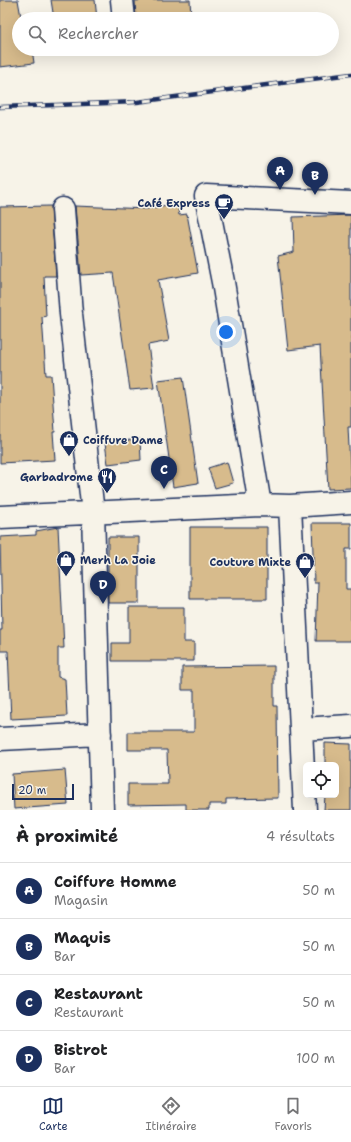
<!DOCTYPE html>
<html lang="fr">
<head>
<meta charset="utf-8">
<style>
	body { margin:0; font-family:"Shantell Sans",sans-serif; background:#f2f2f2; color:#202124 }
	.controls { position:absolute; right:12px; bottom:12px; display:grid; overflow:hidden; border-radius:6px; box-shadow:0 4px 16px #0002 }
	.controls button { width:36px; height:36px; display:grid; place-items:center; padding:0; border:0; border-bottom:1px solid #e0e0e0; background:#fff; color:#202124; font:20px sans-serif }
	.scale { position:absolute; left:12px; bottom:10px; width:62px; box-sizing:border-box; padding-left:4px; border:2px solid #1b2f5e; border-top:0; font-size:11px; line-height:14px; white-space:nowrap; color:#1b2f5e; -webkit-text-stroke:3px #f7f3e8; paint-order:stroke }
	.you { position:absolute; left:226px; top:332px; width:14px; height:14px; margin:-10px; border:3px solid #fff; border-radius:50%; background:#1a73e8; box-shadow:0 0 0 6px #1a73e833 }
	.badge { display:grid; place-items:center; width:26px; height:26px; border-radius:50%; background:#1b2f5e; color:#fff; font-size:13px; font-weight:700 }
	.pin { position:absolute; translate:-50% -33px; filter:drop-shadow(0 1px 2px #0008) }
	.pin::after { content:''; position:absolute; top:21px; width:14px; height:12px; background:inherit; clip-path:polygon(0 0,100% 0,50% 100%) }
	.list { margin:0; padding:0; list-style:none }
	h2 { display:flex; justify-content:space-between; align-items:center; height:52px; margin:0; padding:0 16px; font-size:17px }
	h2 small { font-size:13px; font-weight:400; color:#757577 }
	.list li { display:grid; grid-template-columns:26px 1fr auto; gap:12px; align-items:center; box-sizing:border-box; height:56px; padding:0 16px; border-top:1px solid #e0e0e0 }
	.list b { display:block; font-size:15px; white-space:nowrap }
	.list p { margin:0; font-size:13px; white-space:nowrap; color:#757577 }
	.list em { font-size:13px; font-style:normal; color:#757577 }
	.icon { flex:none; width:22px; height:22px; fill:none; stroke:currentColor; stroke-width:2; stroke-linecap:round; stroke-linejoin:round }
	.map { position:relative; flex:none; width:351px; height:810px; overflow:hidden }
	.search { position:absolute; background:#fff; box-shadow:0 4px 16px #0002; left:12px; right:12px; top:12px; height:44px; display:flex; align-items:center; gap:10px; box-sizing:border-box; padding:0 14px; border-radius:22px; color:#757577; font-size:15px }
	.sheet { height:276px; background:#fff }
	nav { display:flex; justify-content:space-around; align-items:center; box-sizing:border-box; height:56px; border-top:1px solid #e0e0e0; background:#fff; font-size:11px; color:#757577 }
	nav a { display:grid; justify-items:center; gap:2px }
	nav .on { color:#1b2f5e }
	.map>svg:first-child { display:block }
	.building { fill:#d7bb8c; stroke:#1b2f5e }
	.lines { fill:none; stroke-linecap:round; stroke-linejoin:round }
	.minor-casing { stroke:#1b2f5e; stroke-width:25 }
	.minor { stroke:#f7f3e8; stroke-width:22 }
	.rail-casing { stroke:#1b2f5e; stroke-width:4.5 }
	.rail { stroke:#f7f3e8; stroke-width:3; stroke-dasharray:9; stroke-linecap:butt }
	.labels { text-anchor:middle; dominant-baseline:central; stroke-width:3; stroke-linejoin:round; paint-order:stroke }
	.poi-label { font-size:11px; font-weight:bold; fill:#1b2f5e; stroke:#f7f3e8; text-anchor:end }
</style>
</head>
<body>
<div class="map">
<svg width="351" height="810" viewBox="0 0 351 810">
	<rect width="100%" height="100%" fill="#f7f3e8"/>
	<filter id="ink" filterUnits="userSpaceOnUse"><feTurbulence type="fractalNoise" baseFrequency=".025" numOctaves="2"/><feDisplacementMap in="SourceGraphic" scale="8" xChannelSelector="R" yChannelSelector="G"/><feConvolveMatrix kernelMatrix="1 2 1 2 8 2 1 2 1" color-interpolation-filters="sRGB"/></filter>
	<g filter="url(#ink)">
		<path class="building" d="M0,0H18L21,17L28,16V19H19V49H32L34,63L0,67Z
			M51,0H95L97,19H54Z
			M147,0H190L191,17L136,19L135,1Z
			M177,203L179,215L187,214L198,273L158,280L169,341L148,345L154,388L130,390L113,273L81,275L75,206L147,209Z
			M51,206L56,276H44L46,316L42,317L46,375H51L55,432H53L55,460L0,463V207Z
			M351,215V427H348L351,488L328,489L320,346L288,350L278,256L294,252L293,217Z
			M183,377L198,483L173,487L158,380Z
			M140,439L141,460L108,464L105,443Z
			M227,462L233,483L215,488L208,468Z
			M312,523H351V549H346V589H351V641H316L318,583H314Z
			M58,527L64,648H58V677L65,679L67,716L11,719L8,651H0V630H2L0,537L36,535V531Z
			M190,527H267V599H190Z
			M108,537H139V603H108Z
			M129,607H184V642H194V661H112V643H129Z
			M274,666V706H277L278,798L226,799V804H209V810H186V804L128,805V784H168L167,750H128V732H194V690H182V667Z
			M325,743L351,744V810H324L325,795H336V765H325Z
			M65,770L68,805L14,809L12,774Z"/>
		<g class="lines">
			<g class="minor-casing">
				<path id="minor" d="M122,0L124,19
					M63,209L71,314L93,513L102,810
					M260,505L223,282L206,196L351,203
					M290,506L305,810
					M0,517L260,505L290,506L351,502
					M301,729L351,726
					M0,739L100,734"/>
			</g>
			<use href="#minor" class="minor"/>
			<g class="rail-casing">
				<path id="rail" d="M0,107L137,102L351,74"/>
			</g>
			<use href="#rail" class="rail"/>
		</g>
	</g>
	<defs>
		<g id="cafe-pin" transform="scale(1)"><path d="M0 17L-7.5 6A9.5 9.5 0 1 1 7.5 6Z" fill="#1b2f5e" stroke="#f7f3e8"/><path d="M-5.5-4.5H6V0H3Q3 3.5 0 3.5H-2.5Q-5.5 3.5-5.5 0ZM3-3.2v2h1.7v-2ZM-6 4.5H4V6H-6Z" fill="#fff"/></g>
		<g id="shop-pin" transform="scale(1)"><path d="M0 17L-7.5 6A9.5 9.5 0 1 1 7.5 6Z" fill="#1b2f5e" stroke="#f7f3e8"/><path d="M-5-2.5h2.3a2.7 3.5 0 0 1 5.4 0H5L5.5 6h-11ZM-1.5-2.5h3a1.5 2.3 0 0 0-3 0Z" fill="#fff"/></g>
		<g id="restaurant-pin" transform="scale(1)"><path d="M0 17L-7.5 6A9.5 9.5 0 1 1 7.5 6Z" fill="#1b2f5e" stroke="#f7f3e8"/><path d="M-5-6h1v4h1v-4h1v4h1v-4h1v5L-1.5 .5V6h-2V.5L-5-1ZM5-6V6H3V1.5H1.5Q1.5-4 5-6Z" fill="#fff"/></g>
	</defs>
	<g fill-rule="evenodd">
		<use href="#cafe-pin" x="224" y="203"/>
		<use href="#shop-pin" x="69" y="440"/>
		<use href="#restaurant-pin" x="107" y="477"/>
		<use href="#shop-pin" x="66" y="560"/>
		<use href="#shop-pin" x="305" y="562"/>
	</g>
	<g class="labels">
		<g class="poi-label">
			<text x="210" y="203">Café Express</text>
			<text x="83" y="440" text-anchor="start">Coiffure Dame</text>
			<text x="93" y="477">Garbadrome</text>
			<text x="80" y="560" text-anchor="start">Merh La Joie</text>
			<text x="291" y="562">Couture Mixte</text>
		</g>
	</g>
</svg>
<div class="controls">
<button><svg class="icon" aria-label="locate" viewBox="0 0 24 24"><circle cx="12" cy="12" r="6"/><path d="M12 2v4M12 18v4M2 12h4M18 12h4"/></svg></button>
</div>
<div class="scale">20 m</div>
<div class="you"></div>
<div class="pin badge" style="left:280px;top:190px">A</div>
<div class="pin badge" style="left:315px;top:195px">B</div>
<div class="pin badge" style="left:164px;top:489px">C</div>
<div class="pin badge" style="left:103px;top:604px">D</div>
<div class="search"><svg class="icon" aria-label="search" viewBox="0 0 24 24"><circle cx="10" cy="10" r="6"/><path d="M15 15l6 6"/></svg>Rechercher</div>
</div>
<section class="sheet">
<h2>À proximité<small>4 résultats</small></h2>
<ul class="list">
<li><span class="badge">A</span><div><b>Coiffure Homme</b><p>Magasin</p></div><em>50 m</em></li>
<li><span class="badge">B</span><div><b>Maquis</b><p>Bar</p></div><em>50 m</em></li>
<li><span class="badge">C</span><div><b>Restaurant</b><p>Restaurant</p></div><em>50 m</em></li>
<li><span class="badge">D</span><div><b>Bistrot</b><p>Bar</p></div><em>100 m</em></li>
</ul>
</section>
<nav>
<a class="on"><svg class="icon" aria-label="map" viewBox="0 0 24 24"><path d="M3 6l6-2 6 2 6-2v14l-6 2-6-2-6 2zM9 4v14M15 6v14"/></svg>Carte</a>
<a><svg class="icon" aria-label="directions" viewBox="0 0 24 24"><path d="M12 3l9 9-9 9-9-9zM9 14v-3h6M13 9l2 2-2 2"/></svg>Itinéraire</a>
<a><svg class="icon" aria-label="saved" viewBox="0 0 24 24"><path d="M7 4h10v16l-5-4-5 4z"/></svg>Favoris</a>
</nav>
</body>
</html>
